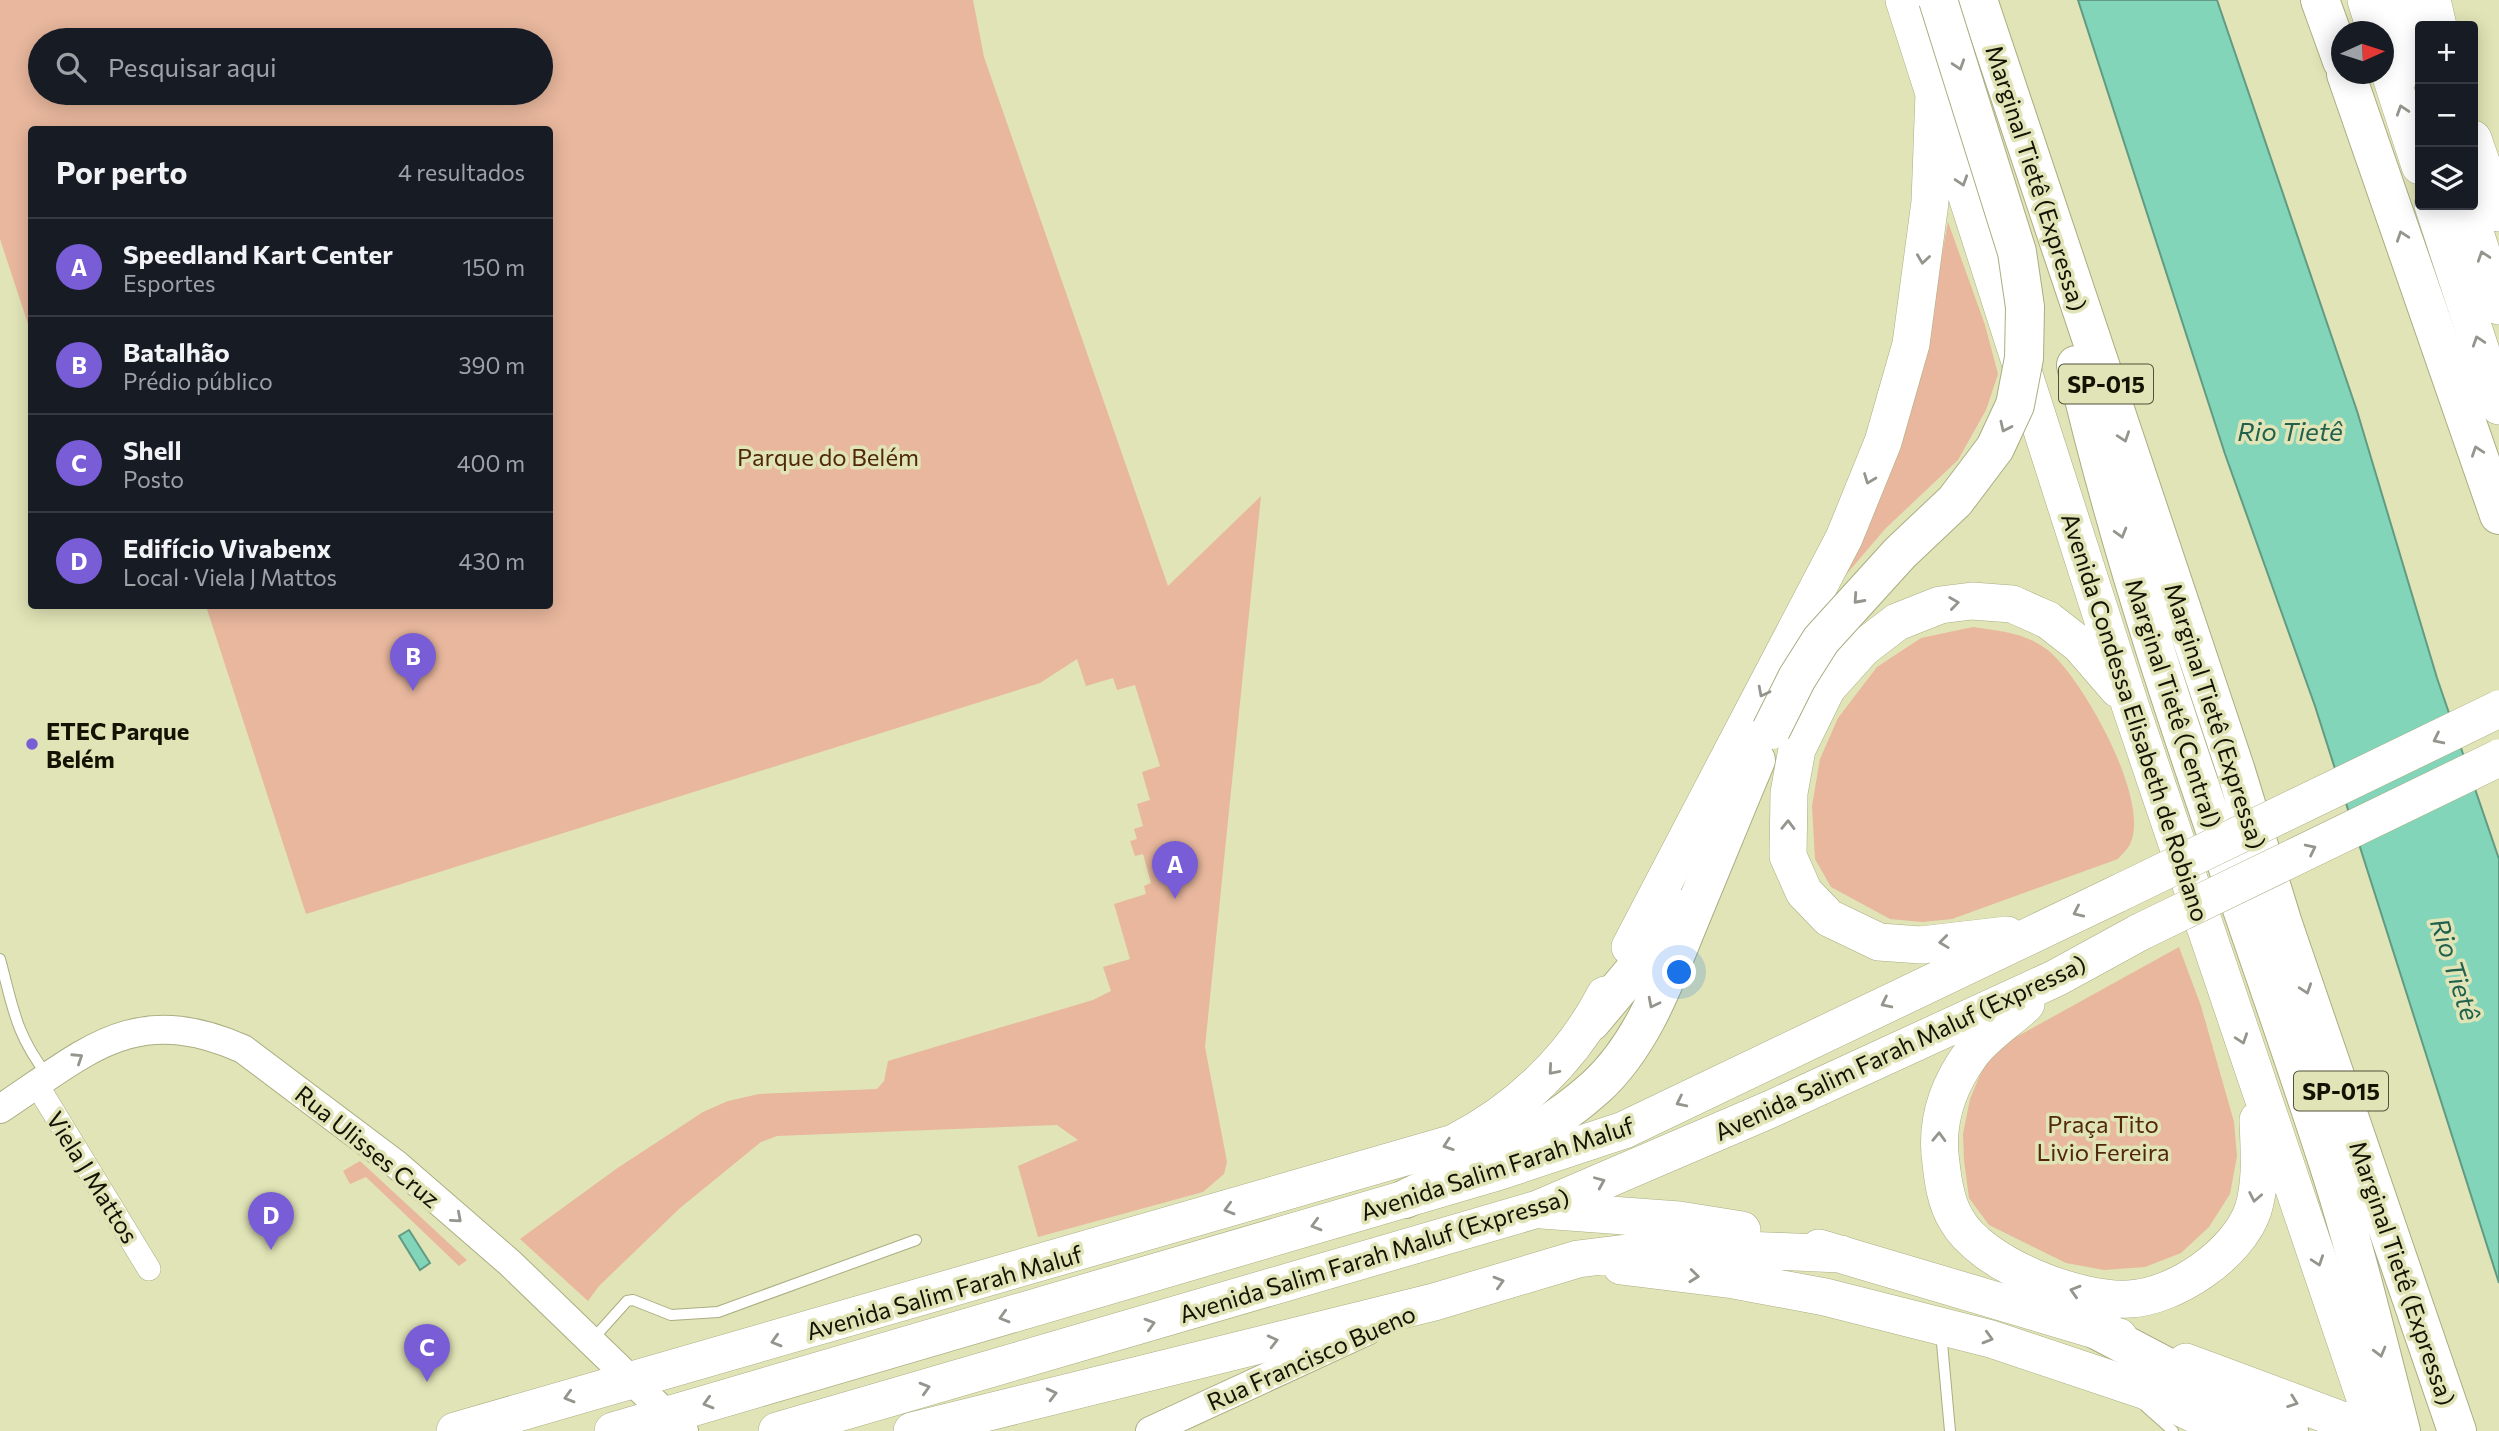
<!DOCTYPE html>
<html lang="pt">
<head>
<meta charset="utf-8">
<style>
	body { margin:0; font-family:Commissioner,sans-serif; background:#242831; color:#f1f3f6 }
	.controls { position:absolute; right:21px; top:21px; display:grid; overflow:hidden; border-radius:7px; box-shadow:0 4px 18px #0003 }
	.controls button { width:63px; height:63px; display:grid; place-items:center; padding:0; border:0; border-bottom:2px solid #363941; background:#171b24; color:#f1f3f6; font:35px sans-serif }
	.compass { position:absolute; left:2331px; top:21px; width:63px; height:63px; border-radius:50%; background:#171b24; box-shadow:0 4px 18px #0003; rotate:87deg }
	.you { position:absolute; left:1680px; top:973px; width:24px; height:24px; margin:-18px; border:5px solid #fff; border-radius:50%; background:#1a73e8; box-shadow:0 0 0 10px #1a73e833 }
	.badge { display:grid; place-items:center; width:46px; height:46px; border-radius:50%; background:#785dd7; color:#fff; font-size:23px; font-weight:700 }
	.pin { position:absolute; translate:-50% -58px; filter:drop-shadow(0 2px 4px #0008) }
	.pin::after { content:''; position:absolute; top:37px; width:24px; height:21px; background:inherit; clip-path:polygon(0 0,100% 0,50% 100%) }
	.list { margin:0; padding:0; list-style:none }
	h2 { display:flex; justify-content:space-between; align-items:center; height:91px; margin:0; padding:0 28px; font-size:30px }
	h2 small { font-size:23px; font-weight:400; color:#9ea1a6 }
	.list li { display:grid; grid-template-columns:46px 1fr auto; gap:21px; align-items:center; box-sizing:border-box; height:98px; padding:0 28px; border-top:2px solid #363941 }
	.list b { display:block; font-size:26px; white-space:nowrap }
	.list p { margin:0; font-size:23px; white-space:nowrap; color:#9ea1a6 }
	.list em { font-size:23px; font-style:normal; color:#9ea1a6 }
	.icon { flex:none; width:38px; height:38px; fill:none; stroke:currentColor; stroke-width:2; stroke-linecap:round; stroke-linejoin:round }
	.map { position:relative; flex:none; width:2499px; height:1431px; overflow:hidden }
	.search { position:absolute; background:#171b24; box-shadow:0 4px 18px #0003; left:28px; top:28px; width:525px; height:77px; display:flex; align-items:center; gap:18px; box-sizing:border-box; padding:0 24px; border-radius:38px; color:#9ea1a6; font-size:26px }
	.panel { position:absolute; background:#171b24; box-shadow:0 4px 18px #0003; left:28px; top:126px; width:525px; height:483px; border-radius:7px }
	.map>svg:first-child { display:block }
	.green { fill:#e8b79d; fill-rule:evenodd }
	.water { fill:#83d5b9; stroke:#619b83; stroke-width:2 }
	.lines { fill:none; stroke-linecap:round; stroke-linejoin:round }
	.service-casing { stroke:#abad82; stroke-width:12 }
	.minor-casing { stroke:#abad82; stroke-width:24 }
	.tertiary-casing { stroke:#abad82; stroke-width:30 }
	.trunk-casing { stroke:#abad82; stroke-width:38 }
	.motorway-casing { stroke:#abad82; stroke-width:40 }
	.service { stroke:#fff; stroke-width:10 }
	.minor { stroke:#fff; stroke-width:23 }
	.tertiary { stroke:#fff; stroke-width:28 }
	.trunk { stroke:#fff; stroke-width:37 }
	.motorway { stroke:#fff; stroke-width:38 }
	.trunk-bridge-casing { stroke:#abad82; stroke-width:38; stroke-linecap:butt }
	.motorway-bridge-casing { stroke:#abad82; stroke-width:40; stroke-linecap:butt }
	.trunk-bridge { stroke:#fff; stroke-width:37 }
	.motorway-bridge { stroke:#fff; stroke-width:38 }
	.oneway { stroke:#95958e }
	.poi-dot { fill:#785dd7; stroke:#e1e4b6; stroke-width:2.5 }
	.labels { text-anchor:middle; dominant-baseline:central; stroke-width:7; stroke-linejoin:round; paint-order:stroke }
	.shield { fill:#e1e4b6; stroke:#515239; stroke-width:2 }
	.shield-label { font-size:23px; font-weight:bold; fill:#131304 }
	.street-label { font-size:24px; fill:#131304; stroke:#e1e4b6 }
	.park-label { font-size:24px; fill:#51280e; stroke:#e1e4b6 }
	.poi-label { font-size:24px; font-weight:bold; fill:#131304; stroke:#e1e4b6; text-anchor:start }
	.water-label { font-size:26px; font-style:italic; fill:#21614e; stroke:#e1e4b6 }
</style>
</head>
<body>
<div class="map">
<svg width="2499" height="1431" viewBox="0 0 2499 1431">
	<rect width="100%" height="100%" fill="#e1e4b6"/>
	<path class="green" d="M0,0H973L984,57L1168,586L1261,496L1205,1047L1227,1162L1224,1174L1203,1192L1038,1237L1018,1166L1078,1140L1057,1125L777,1136L761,1142L680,1208L599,1286L588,1301L520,1239L616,1169L703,1112L728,1101L759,1094L877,1089L884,1081L888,1061L1093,1000L1111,991L1103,967L1130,959L1114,904L1146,894L1144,886L1151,883L1143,854L1135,856L1130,841L1137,839L1134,829L1143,826L1137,804L1150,800L1142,772L1160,766L1135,685L1117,690L1113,678L1086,686L1077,659L1040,683L306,914L206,606H550V130H32L31,333L0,239ZM40,40H541V93H40Z
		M1948,222L1985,325L1998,374L1986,410L1958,460L1885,529L1827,597L1937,281Z
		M1973,627C2000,631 2027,633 2049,651C2083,680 2149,797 2131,842C2129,848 2122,854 2118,859L1952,919L1922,922L1890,919L1831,887L1815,859L1812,806L1820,759L1838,718L1877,667L1921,638Z
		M2179,947L2201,1006L2234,1122L2237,1156L2230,1194L2209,1227L2181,1253L2145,1267L2104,1270L2066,1263L1989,1225L1969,1198L1964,1160L1963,1134L1970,1099L1983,1068L2009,1041Z
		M360,1161L467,1260L459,1266L366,1177L350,1184L343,1171Z"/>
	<path class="water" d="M2078,0H2217L2357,411L2437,678L2499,859V1283L2315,706L2225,454Z
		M409,1230L430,1263L420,1270L399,1236Z"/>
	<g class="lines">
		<g class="service-casing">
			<path id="service" d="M0,959C13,1007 15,1033 47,1075
				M1941,1332L1950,1431
				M592,1340L627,1301L633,1300L671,1315L718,1312L916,1240
				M2146,1407L2173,1431"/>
		</g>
		<g class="minor-casing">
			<path id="minor" d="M37,1085L149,1269"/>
		</g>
		<g class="tertiary-casing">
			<path id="tertiary" d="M0,1109C88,1051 134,1001 243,1049L397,1165L510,1263L684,1431
				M1150,1431L1367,1331"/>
		</g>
		<g class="trunk-casing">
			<path id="trunk" d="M1904,0L2131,708L2376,1431
				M2366,0L2376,32
				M2396,0L2420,69
				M2432,0L2438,26
				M2384,55L2420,166
				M2473,139L2499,213
				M2433,205L2499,406
				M2466,205L2499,306
				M2007,935L1921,945L1879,942L1829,918L1804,892L1788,856L1789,793L1797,749L1827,688L1863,648L1897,622L1940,605L1972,601L2012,604L2048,620L2080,645L2118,689
				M1630,947L1844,538L1883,442L1911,344L1930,202L1934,93
				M2026,1004C2009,1020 1985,1035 1971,1054C1947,1087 1935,1123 1941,1163C1943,1182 1946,1203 1956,1219C1981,1265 2079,1302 2129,1299C2175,1297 2238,1254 2253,1210C2262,1181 2259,1150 2258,1120
				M1542,1210L1679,1220L1742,1230
				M1819,1248L2119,1337
				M1621,1266L1734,1280L1825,1297L1991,1339L2146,1391L2230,1431
				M2186,1362L2371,1431
				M455,1431L1454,1143C1518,1110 1572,1059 1605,995
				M613,1431L1497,1172L1624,1130L2119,893
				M777,1431L1538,1209L1771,1109L2056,978L2140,932
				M912,1431L1434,1302L1578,1259L1675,1247L1841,1254"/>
		</g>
		<g class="motorway-casing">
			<path id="motorway" d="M1978,0L2235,768L2283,924L2457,1431
				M2320,0L2342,61
				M2346,74L2499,515
				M2076,365C2139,638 2243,900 2329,1166C2357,1253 2378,1343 2401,1431
				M1591,1022L1643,960L1673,907
				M1405,1199C1472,1166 1541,1137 1596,1087C1644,1043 1667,975 1691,917C1713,864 1734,812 1756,760
				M2091,1327L2289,1431"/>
		</g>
		<use href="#service" class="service"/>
		<use href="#minor" class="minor"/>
		<use href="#tertiary" class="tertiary"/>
		<use href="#trunk" class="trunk"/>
		<use href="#motorway" class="motorway"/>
		<g class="trunk-bridge-casing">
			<path id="trunk-bridge" d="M2119,893L2499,709
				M2140,932L2499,758"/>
		</g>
		<g class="motorway-bridge-casing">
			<path id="motorway-bridge" d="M1771,730L1797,678L1821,640L1900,553L1955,501L1995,448L2015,405L2024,358L2025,307L2017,252L1938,0"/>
		</g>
		<use href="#trunk-bridge" class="trunk-bridge"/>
		<use href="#motorway-bridge" class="motorway-bridge"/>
	</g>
	<defs><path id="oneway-chevron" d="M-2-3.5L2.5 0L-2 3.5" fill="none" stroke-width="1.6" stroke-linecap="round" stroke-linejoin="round" transform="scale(1.75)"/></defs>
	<g class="oneway">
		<use href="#oneway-chevron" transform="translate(1959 65) rotate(72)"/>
		<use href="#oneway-chevron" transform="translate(2402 110) rotate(-108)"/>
		<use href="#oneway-chevron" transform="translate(1962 181) rotate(72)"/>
		<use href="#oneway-chevron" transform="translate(2402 236) rotate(-109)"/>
		<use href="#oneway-chevron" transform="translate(2483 256) rotate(-108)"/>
		<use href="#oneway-chevron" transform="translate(1923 259) rotate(98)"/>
		<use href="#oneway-chevron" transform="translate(2478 341) rotate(-108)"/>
		<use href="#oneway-chevron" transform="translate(2005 427) rotate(115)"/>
		<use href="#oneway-chevron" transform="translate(2124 437) rotate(71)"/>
		<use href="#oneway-chevron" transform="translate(2477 451) rotate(-109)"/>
		<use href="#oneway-chevron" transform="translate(1869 479) rotate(111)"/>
		<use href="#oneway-chevron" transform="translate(2121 533) rotate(74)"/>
		<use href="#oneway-chevron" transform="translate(1858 599) rotate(132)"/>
		<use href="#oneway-chevron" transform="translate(1954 603) rotate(-8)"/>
		<use href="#oneway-chevron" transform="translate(1763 692) rotate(117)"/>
		<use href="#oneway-chevron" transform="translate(2438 739) rotate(154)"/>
		<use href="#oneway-chevron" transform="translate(1788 825) rotate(-89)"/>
		<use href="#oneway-chevron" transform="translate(2311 849) rotate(-26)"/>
		<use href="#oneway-chevron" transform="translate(2078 912) rotate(155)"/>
		<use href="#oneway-chevron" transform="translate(1944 942) rotate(173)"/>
		<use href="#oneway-chevron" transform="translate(2306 989) rotate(71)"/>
		<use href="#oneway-chevron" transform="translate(1653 1003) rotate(117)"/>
		<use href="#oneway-chevron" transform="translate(1886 1003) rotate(154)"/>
		<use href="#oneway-chevron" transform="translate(2242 1039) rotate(71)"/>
		<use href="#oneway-chevron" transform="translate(78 1058) rotate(-33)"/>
		<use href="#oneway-chevron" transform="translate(1553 1070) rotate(131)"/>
		<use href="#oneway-chevron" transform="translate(1681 1102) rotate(154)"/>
		<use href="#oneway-chevron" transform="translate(1939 1137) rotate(-88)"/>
		<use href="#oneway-chevron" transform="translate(1448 1145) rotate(161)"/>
		<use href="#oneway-chevron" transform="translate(1600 1182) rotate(-23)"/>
		<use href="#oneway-chevron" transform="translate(2255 1197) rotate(101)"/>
		<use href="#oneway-chevron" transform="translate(1229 1209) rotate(164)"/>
		<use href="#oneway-chevron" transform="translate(457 1218) rotate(41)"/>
		<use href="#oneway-chevron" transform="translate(1316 1225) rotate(164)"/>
		<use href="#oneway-chevron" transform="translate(2318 1261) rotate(71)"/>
		<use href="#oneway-chevron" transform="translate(1694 1276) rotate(6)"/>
		<use href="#oneway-chevron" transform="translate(1499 1282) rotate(-16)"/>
		<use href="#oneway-chevron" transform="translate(2075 1291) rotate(-163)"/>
		<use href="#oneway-chevron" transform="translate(1004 1317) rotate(164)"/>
		<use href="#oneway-chevron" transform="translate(1150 1324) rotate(-16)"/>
		<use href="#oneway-chevron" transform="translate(1988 1338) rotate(16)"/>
		<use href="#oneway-chevron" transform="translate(776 1341) rotate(164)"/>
		<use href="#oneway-chevron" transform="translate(1273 1341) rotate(-14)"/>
		<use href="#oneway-chevron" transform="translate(2380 1352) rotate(75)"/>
		<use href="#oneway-chevron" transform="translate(925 1388) rotate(-16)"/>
		<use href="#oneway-chevron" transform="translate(1052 1394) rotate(-14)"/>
		<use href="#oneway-chevron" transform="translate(569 1397) rotate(164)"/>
		<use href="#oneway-chevron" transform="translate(2293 1402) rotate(20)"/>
		<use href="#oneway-chevron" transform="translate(708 1403) rotate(164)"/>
	</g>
	<circle class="poi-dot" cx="32" cy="744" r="7"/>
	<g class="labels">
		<g class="shield">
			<rect x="2059" y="364.5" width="94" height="39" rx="5"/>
			<rect x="2294" y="1071.5" width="94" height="39" rx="5"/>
		</g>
		<g class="shield-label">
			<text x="2106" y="384">SP-015</text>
			<text x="2341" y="1091">SP-015</text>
		</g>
		<g class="street-label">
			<text transform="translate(2037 178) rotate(72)">Marginal Tietê (Expressa)</text>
			<text transform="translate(2174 703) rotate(72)">Marginal Tietê (Central)</text>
			<text transform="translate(2216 716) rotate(72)">Marginal Tietê (Expressa)</text>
			<text transform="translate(2136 717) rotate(72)">Avenida Condessa Elisabeth de Robiano</text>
			<text transform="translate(1900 1047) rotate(-25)">Avenida Salim Farah Maluf (Expressa)</text>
			<text transform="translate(368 1146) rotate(39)">Rua Ulisses Cruz</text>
			<text transform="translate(1497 1168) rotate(-18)">Avenida Salim Farah Maluf</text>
			<text transform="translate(93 1177) rotate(58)">Viela J Mattos</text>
			<text transform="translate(1374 1255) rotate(-17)">Avenida Salim Farah Maluf (Expressa)</text>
			<text transform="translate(2403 1273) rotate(71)">Marginal Tietê (Expressa)</text>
			<text transform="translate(944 1292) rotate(-16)">Avenida Salim Farah Maluf</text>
			<text transform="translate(1311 1357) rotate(-24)">Rua Francisco Bueno</text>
		</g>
		<g class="park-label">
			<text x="828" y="456">Parque do Belém</text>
			<text x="2103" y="1123">Praça Tito<tspan x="2103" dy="28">Livio Fereira</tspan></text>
		</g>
		<g class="poi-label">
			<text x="46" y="730">ETEC Parque<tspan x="46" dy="28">Belém</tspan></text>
		</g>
		<g class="water-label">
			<text x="2290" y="430">Rio Tietê</text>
			<text transform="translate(2456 969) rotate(72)">Rio Tietê</text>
		</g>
	</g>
</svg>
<div class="controls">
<button>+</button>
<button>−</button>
<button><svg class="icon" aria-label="layers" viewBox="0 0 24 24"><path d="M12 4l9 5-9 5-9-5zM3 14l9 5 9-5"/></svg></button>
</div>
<svg class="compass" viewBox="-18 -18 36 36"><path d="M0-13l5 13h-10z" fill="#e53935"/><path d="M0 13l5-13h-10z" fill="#9ea1a6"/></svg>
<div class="you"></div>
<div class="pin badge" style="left:1175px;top:899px">A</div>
<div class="pin badge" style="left:413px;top:691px">B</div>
<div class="pin badge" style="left:427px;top:1382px">C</div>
<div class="pin badge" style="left:271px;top:1250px">D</div>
<div class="search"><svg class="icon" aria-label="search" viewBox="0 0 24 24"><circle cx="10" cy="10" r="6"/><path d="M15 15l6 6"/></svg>Pesquisar aqui</div>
<section class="panel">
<h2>Por perto<small>4 resultados</small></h2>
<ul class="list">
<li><span class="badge">A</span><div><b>Speedland Kart Center</b><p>Esportes</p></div><em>150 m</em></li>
<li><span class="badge">B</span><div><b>Batalhão</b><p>Prédio público</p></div><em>390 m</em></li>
<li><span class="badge">C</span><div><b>Shell</b><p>Posto</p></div><em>400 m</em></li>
<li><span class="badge">D</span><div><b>Edifício Vivabenx</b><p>Local · Viela J Mattos</p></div><em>430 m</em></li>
</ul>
</section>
</div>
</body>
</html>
